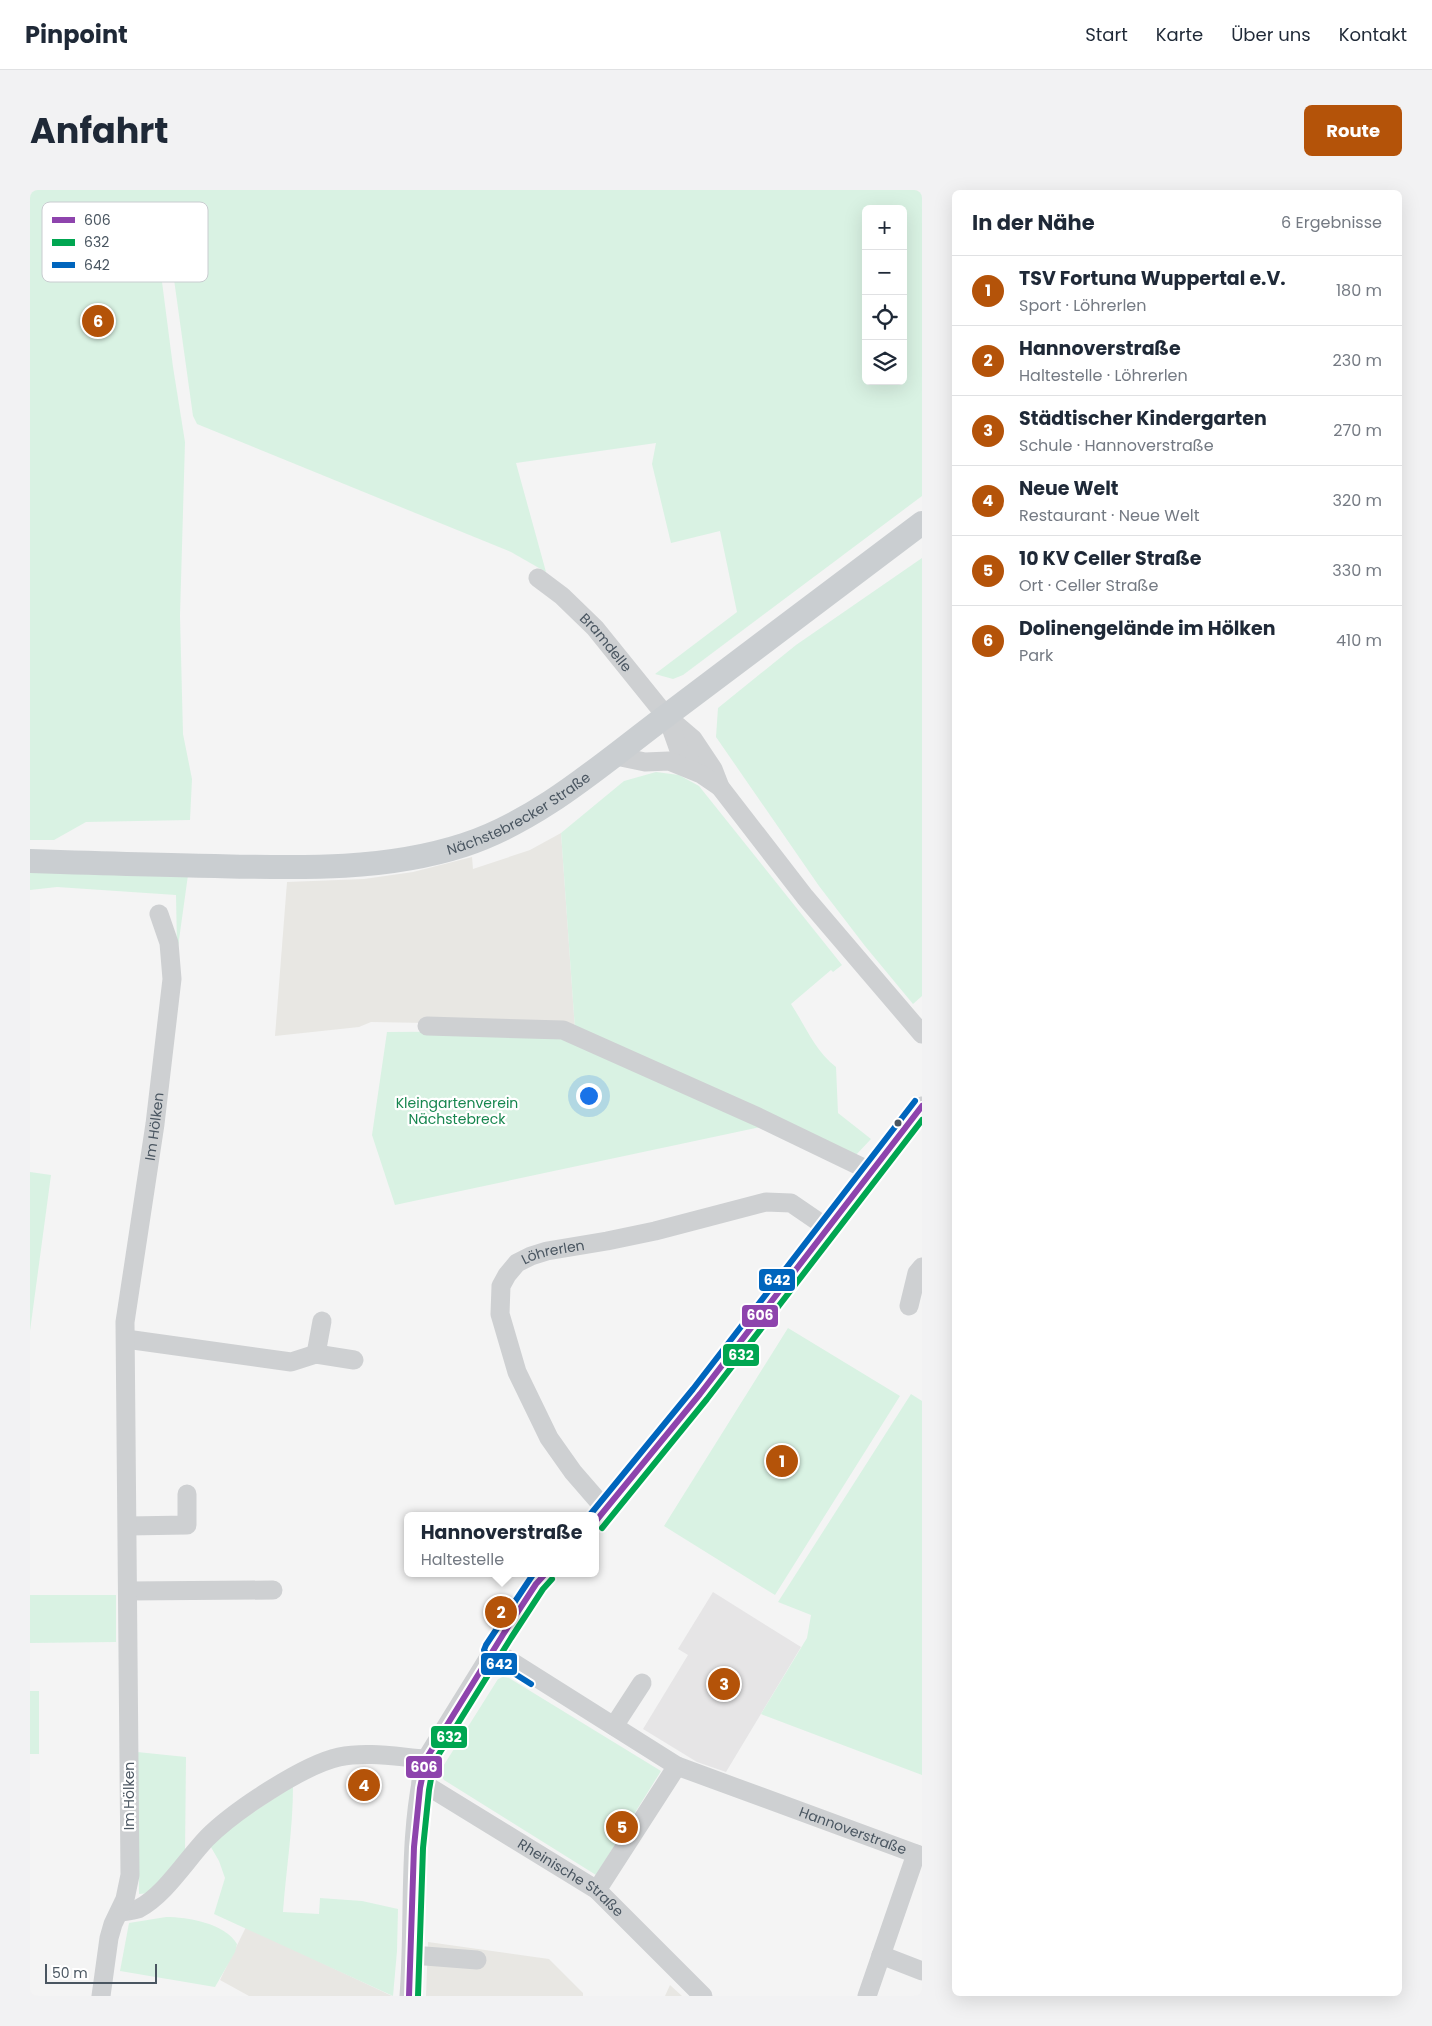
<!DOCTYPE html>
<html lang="de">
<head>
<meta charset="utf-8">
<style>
	body { margin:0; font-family:Poppins,sans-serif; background:#f2f2f3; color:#1f2937 }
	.controls { position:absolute; right:15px; top:15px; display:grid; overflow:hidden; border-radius:8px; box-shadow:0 5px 20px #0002 }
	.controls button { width:45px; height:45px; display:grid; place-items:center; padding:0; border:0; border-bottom:1px solid #e0e1e3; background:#fff; color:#1f2937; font:25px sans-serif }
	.scale { position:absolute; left:15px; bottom:12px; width:112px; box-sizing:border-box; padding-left:5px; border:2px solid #4a5661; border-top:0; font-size:14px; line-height:18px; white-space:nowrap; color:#4a5661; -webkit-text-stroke:4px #fff; paint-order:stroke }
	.you { position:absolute; left:558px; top:905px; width:18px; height:18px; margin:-12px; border:4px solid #fff; border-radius:50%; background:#1a73e8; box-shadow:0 0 0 8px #1a73e833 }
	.badge { display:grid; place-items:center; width:32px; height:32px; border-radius:50%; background:#b45309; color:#fff; font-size:16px; font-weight:700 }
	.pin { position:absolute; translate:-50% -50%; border:2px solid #fff; box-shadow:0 1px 5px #0006 }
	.popup { position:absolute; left:374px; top:1322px; width:195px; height:65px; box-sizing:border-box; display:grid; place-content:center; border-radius:8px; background:#fff; filter:drop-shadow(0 1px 4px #0005); font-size:16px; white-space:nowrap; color:#747a83 }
	.popup b { font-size:19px; color:#1f2937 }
	.popup::after { content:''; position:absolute; left:50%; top:100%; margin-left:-10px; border:10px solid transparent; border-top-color:#fff }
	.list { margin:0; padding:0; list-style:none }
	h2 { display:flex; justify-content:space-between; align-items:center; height:65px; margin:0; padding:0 20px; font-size:21px }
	h2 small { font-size:16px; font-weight:400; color:#747a83 }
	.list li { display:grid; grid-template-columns:32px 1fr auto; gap:15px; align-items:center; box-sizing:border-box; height:70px; padding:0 20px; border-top:1px solid #e0e1e3 }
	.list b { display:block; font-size:19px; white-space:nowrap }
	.list p { margin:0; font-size:16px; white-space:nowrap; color:#747a83 }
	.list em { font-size:16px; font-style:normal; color:#747a83 }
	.icon { flex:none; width:28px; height:28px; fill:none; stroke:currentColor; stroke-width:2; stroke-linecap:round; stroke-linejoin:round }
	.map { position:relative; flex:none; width:892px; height:1806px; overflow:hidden; border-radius:8px }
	header { display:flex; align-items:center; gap:30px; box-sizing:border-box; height:70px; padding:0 25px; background:#fff; border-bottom:1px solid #e0e1e3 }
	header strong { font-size:24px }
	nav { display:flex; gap:28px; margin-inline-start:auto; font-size:18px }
	.intro { display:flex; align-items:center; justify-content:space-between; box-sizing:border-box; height:120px; padding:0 30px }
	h1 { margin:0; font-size:35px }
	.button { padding:12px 22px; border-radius:8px; background:#b45309; color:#fff; font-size:18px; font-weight:700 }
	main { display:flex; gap:30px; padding:0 30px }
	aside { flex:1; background:#fff; border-radius:8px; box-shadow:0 5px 20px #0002 }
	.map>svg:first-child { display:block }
	.commercial { fill:#e8e7e3 }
	.education { fill:#e6e5e6 }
	.green { fill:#d9f2e3; fill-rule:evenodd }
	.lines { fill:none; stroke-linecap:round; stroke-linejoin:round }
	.minor { stroke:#ced0d2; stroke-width:19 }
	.major { stroke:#caced1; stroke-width:24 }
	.bus-1-casing { stroke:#fff; stroke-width:10 }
	.bus-2-casing { stroke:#fff; stroke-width:10 }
	.bus-3-casing { stroke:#fff; stroke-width:10 }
	.bus-1 { stroke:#8e44ad; stroke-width:6 }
	.bus-2 { stroke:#00a651; stroke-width:6 }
	.bus-3 { stroke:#0065bd; stroke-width:6 }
	.bus-dot { fill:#4a5661; stroke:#fff; stroke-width:2 }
	.labels { text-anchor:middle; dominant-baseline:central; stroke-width:4.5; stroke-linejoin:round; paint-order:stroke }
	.street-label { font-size:14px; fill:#4a5661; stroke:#fff }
	.park-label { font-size:14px; fill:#17864f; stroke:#fff }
	.key { fill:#fff; stroke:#c9ccd0; stroke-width:1 }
	.key-label { font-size:14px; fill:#4a5661 }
	.line-badge { stroke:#fff; stroke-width:2 }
	.badge-label { font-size:14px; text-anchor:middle; font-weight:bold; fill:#fff }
</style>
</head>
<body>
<header>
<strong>Pinpoint</strong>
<nav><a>Start</a><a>Karte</a><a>Über uns</a><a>Kontakt</a></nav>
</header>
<div class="intro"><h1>Anfahrt</h1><a class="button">Route</a></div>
<main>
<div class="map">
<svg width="892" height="1806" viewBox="0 0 892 1806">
	<rect width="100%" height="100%" fill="#f4f4f4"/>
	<path class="commercial" d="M531,643L545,839L397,833L341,832L329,837L245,846L257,692L334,689L383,682L442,667L443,679L500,660Z
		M216,1737L362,1806H219L190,1790Z
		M398,1752L519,1769L553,1803V1806H396Z
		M640,1795L652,1806H635Z"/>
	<path class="education" d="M683,1402L771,1457L696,1582L667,1572L613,1539L658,1465L648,1459Z"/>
	<path class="green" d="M0,0H892V306L653,485L643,489L625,484L707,422L690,341L641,353L622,274L626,253L486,273L516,382L481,362L167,234L163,226L142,75L131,84L143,177L155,252L150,426L153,544L162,589L160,630L56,632L24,650H0ZM836,19H873V191H836Z
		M892,368V806L883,814L835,756L789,696L686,547L688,518L766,455Z
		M626,582L649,585L669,596L812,775L803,782L801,780L761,814C775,835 785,861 806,877L808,923L841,949L825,966L545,839L531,643L594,591Z
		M0,681L158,685L148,757H147L146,705L27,697L0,700Z
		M513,841L735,936L365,1015L342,945L357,842Z
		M0,982L21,985L0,1141Z
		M758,1138L870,1206L745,1405L634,1336Z
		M881,1204L892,1211V1585L731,1524L777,1448L781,1425L748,1412Z
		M0,1405H86V1452L0,1453Z
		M473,1487L479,1488L631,1581L566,1685L414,1590L411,1585L412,1578L468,1489Z
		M0,1501H9V1564H0Z
		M107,1562L156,1567L155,1664L121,1703L109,1704Z
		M263,1596C263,1639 256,1680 253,1722L289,1724L290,1708L332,1711L368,1719L367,1761L363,1806L184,1724L195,1688L189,1671L178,1652Z
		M136,1727C157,1727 195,1733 207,1754L205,1762L185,1797L90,1781L99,1733Z"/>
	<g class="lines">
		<g class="minor">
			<path id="s1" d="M508,388L532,406L565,438L636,526L663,549L683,579L690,597L775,707L892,844"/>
			<path d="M638,529L649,560L668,580"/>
			<path d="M586,566L615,572L639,571L671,584L690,597"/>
			<path d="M397,836L533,840L728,927L842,982"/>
			<path d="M879,1116L887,1083L892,1077"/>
			<path d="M96,1149L261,1172L286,1164L324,1170"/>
			<path d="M286,1164L292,1131"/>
			<path id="s2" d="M576,1320L543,1282L519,1248L487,1182L470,1124L471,1096L477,1085L487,1073L501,1066L517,1061L577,1051L625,1041L736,1012L761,1013L799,1039"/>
			<path d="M565,1332L670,1204L892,916"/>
			<path d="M98,1336L157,1335V1304"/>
			<path d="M98,1401L243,1400"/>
			<path id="s3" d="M463,1460L647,1576L892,1666"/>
			<path d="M584,1536L612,1493"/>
			<path id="s4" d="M391,1592L567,1700L673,1806"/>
			<path d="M567,1700L647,1576"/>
			<path d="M90,1722C96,1721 103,1721 108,1719C135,1705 156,1670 177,1648C204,1621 273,1575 309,1567C337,1561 368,1567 396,1569"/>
			<path d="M382,1765L447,1770"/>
			<path d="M851,1765L892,1781"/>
			<path id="s5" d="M71,1806L79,1748L83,1734L95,1709L100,1685L95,1132L125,934L142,789L139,753L129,724"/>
			<path d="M379,1806C385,1727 377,1646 396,1569L474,1443L506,1394L516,1383"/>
			<path d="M837,1806L886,1664"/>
		</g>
		<path class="major" id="s6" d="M0,671C62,673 124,675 185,676C268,678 354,681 434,655C510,630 573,573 636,526C721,462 806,397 892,333"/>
		<g class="bus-1-casing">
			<path id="bus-1" d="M565,1332L670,1204L892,916
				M379,1806L384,1657L390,1598L396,1569L474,1443L506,1394L516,1383"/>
		</g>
		<g class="bus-2-casing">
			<path id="bus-2" d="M572,1338L677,1209L892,930
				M388,1806L393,1658L399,1600L404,1572L481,1448L513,1399L522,1389"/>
		</g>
		<g class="bus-3-casing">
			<path id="bus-3" d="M559,1326L663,1199L885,911
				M501,1494L458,1467L454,1460L456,1455L504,1383"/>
		</g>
		<use href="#bus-1" class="bus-1"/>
		<use href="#bus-2" class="bus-2"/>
		<use href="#bus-3" class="bus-3"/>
	</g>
	<circle class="bus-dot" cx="868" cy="933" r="4.5"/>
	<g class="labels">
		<g class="street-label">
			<text stroke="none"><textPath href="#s1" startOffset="94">Bramdelle</textPath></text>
			<text stroke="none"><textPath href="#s6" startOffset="499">Nächstebrecker Straße</textPath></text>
			<text stroke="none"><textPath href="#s5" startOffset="876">Im Hölken</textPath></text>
			<text stroke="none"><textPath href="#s2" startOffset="320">Löhrerlen</textPath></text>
			<text transform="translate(99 1606) rotate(-90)">Im Hölken</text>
			<text stroke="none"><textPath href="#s3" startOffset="405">Hannoverstraße</textPath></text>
			<text stroke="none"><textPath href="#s4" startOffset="178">Rheinische Straße</textPath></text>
		</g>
		<g class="park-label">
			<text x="427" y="913">Kleingartenverein<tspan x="427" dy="16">Nächstebreck</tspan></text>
		</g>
	</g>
	<rect x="12" y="12" width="166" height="80" rx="8" class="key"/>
	<rect x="22" y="27" width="23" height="6" fill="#8e44ad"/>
	<rect x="22" y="49" width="23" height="7" fill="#00a651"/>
	<rect x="22" y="72" width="23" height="6" fill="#0065bd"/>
	<g class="key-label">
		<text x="54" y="35">606</text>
		<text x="54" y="57">632</text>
		<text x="54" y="80">642</text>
	</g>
	<g class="line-badge">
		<rect x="728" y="1078" width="38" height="24" rx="5" fill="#0065bd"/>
		<rect x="711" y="1114" width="38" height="24" rx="5" fill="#8e44ad"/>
		<rect x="692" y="1153" width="38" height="24" rx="5" fill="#00a651"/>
		<rect x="450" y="1462" width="38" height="24" rx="5" fill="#0065bd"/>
		<rect x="400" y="1535" width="38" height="24" rx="5" fill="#00a651"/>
		<rect x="375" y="1565" width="38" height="24" rx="5" fill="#8e44ad"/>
	</g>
	<g class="badge-label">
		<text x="747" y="1095">642</text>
		<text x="730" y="1130">606</text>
		<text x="711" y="1170">632</text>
		<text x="469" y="1479">642</text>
		<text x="419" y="1552">632</text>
		<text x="394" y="1582">606</text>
	</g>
</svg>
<div class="controls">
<button>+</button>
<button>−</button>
<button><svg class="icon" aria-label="locate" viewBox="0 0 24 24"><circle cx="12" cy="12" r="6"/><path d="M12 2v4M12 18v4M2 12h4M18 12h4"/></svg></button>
<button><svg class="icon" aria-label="layers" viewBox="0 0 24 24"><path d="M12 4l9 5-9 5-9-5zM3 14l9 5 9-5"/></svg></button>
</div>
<div class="scale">50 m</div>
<div class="you"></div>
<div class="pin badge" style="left:752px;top:1271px">1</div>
<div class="pin badge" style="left:471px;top:1422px">2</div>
<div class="popup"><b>Hannoverstraße</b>Haltestelle</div>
<div class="pin badge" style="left:694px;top:1494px">3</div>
<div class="pin badge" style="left:334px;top:1595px">4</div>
<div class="pin badge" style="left:592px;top:1637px">5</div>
<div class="pin badge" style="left:68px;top:131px">6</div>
</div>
<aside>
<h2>In der Nähe<small>6 Ergebnisse</small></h2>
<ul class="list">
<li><span class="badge">1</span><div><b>TSV Fortuna Wuppertal e.V.</b><p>Sport · Löhrerlen</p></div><em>180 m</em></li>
<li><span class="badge">2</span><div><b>Hannoverstraße</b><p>Haltestelle · Löhrerlen</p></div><em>230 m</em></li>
<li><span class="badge">3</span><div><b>Städtischer Kindergarten</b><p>Schule · Hannoverstraße</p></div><em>270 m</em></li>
<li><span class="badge">4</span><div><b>Neue Welt</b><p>Restaurant · Neue Welt</p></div><em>320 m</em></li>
<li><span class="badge">5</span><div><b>10 KV Celler Straße</b><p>Ort · Celler Straße</p></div><em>330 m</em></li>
<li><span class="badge">6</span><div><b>Dolinengelände im Hölken</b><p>Park</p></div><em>410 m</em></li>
</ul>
</aside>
</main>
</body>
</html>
